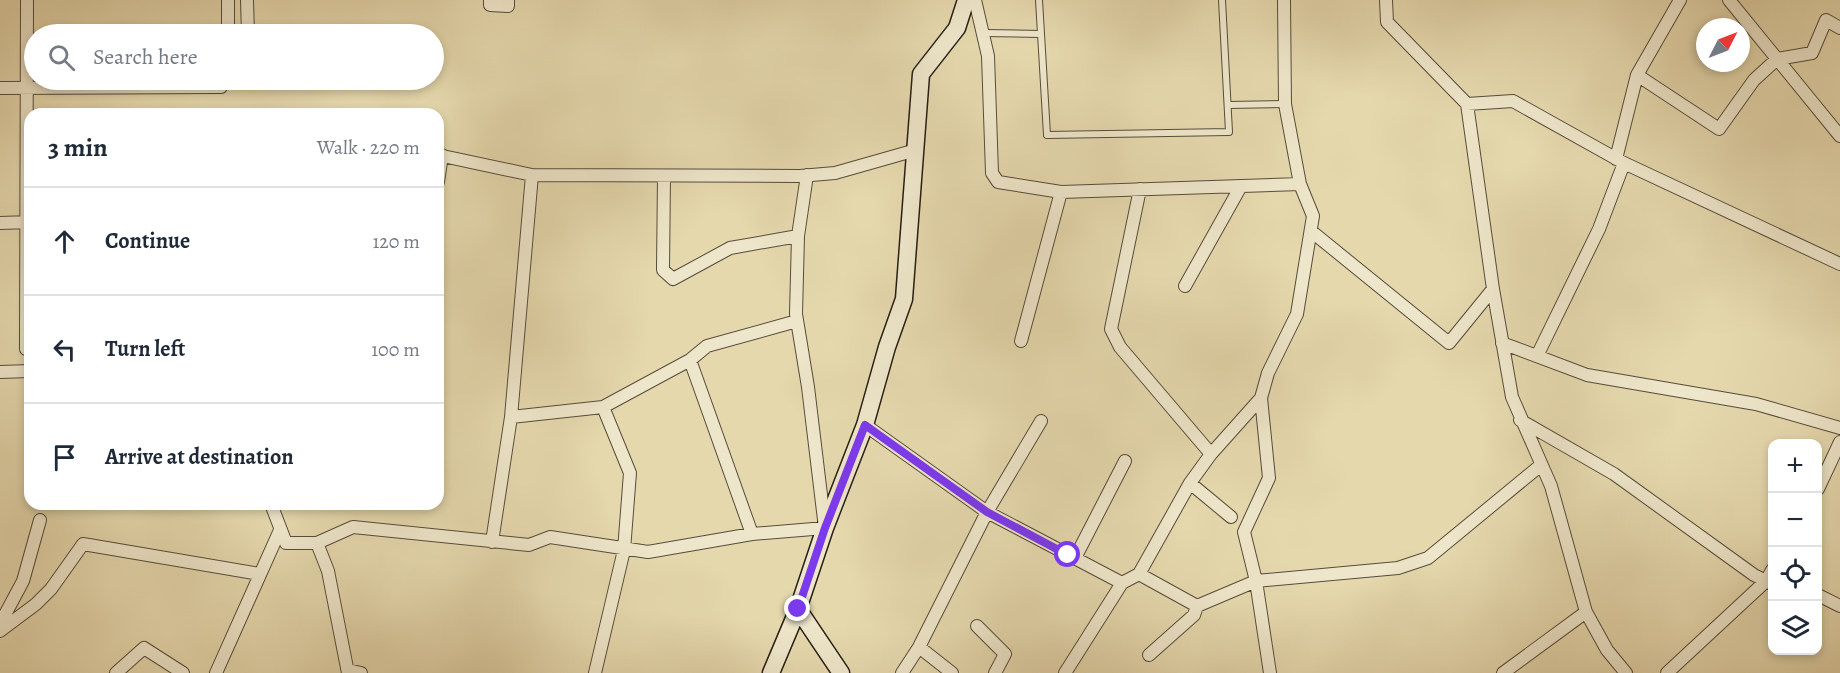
<!DOCTYPE html>
<html lang="en">
<head>
<meta charset="utf-8">
<style>
	body { margin:0; font-family:Alegreya,serif; background:#f6f6f7; color:#1f2937 }
	.controls { position:absolute; right:18px; bottom:18px; display:grid; overflow:hidden; border-radius:12px; box-shadow:0 3px 9px #0003 }
	.controls button { width:54px; height:54px; display:grid; place-items:center; padding:0; border:0; border-bottom:2px solid #e0e1e3; background:#fff; color:#1f2937; font:30px sans-serif }
	.compass { position:absolute; left:1696px; top:18px; width:54px; height:54px; border-radius:50%; background:#fff; box-shadow:0 3px 9px #0003; rotate:48deg }
	.stop { position:absolute; width:18px; height:18px; margin:-14px; border:4px solid #7c3aed; border-radius:50%; background:#fff }
	.stop.end { background:#7c3aed; border-color:#fff; box-shadow:0 2px 6px #0008 }
	.list { margin:0; padding:0; list-style:none }
	h2 { display:flex; justify-content:space-between; align-items:center; height:78px; margin:0; padding:0 24px; font-size:26px }
	h2 small { font-size:20px; font-weight:400; color:#747a83 }
	.list li { display:grid; grid-template-columns:39px 1fr auto; gap:18px; align-items:center; box-sizing:border-box; height:108px; padding:0 24px; border-top:2px solid #e0e1e3 }
	.list b { display:block; font-size:22px; white-space:nowrap }
	.list em { font-size:20px; font-style:normal; color:#747a83 }
	.icon { flex:none; width:33px; height:33px; fill:none; stroke:currentColor; stroke-width:2; stroke-linecap:round; stroke-linejoin:round }
	.map { position:relative; flex:none; width:1840px; height:673px; overflow:hidden }
	.search { position:absolute; background:#fff; box-shadow:0 3px 9px #0003; left:24px; top:24px; width:420px; height:66px; display:flex; align-items:center; gap:15px; box-sizing:border-box; padding:0 21px; border-radius:33px; color:#747a83; font-size:22px }
	.panel { position:absolute; background:#fff; box-shadow:0 3px 9px #0003; left:24px; top:108px; width:420px; height:402px; border-radius:18px }
	.map>svg:first-child { display:block }
	.lines { fill:none; stroke-linecap:round; stroke-linejoin:round }
	.lane-casing { stroke:#564c3c; stroke-width:8 }
	.street-casing { stroke:#564c3c; stroke-width:14 }
	.secondary-casing { stroke:#271e16; stroke-width:19 }
	.lane { stroke:#eee6ca; stroke-width:6 }
	.street { stroke:#eee6ca; stroke-width:12 }
	.secondary { stroke:#eee6ca; stroke-width:16 }
	.route { stroke:#7c3aed; stroke-width:8 }
</style>
</head>
<body>
<div class="map">
<svg width="1840" height="673" viewBox="0 0 1840 673">
	<rect width="100%" height="100%" fill="#e5d8ad"/>
	<filter id="stains"><feTurbulence type="fractalNoise" baseFrequency=".00333" numOctaves="4"/><feColorMatrix values="0 0 0 0 .2 0 0 0 0 .09 0 0 0 0 .02 0 0 0 .5 -.17"/></filter>
	<radialGradient id="worn" r=".72"><stop offset=".6" stop-color="#630" stop-opacity="0"/><stop offset="1" stop-color="#630" stop-opacity=".3"/></radialGradient>
	<g class="lines">
		<g class="lane-casing">
			<path id="lane" d="M1039,0L1047,135L1229,132L1222,0
				M983,33L1040,34
				M1228,105L1285,104"/>
		</g>
		<g class="street-casing">
			<path id="street" d="M247,0L248,34
				M490,0V5L508,6V0
				M975,0L988,56L992,173L998,182L1061,192L1300,184
				M1386,0L1387,22L1467,104L1513,101L1624,163L1840,264
				M1729,0L1840,136
				M228,34V0
				M1637,75L1719,129L1754,80L1777,59L1812,53L1826,20L1840,28
				M0,88L221,87L224,80
				M1467,104L1493,289L1512,397L1551,486L1586,612L1607,650L1626,673
				M438,155L532,175L800,176L835,173L916,150
				M1616,159L1637,75L1680,0
				M664,176L663,270L673,279L730,248L798,236
				M438,182L442,155
				M1140,189L1111,329L1120,347L1211,454
				M0,223L30,222
				M1311,231L1449,343L1493,289
				M1185,286L1241,186
				M1021,341L1061,192
				M1502,343L1587,375L1756,404L1840,428
				M26,349L27,0
				M1537,356L1599,229L1624,163
				M690,360L752,534
				M0,372L30,371
				M511,417L603,407L690,360L707,346L797,321
				M1520,420L1614,474L1754,575L1772,584
				M865,425L987,512L1122,583L1139,574L1197,606L1256,581L1398,568L1428,558L1541,465
				M1190,483L1231,517
				M1818,489L1840,442
				M271,504L286,543H317L328,571L348,673
				M492,542L511,417L532,175
				M317,543L353,527L529,545L550,537L648,552L752,534L825,528L808,387L796,314L798,236L807,175
				M1075,558L1125,461
				M1139,574L1190,483L1211,454L1261,398
				M1818,595L1840,606
				M0,624L23,581L40,520
				M977,626L1005,654L995,673
				M0,631L36,604L51,589L83,544L260,574
				M919,647L952,673
				M1149,655L1194,615L1197,606
				M348,670L361,673
				M116,673L144,648L183,673
				M216,673L280,530
				M595,673L624,550L630,473L603,407
				M902,673L919,647L987,512L1041,421
				M1065,673L1122,583
				M1270,673L1256,581L1244,532L1269,478L1261,398L1268,373L1297,314L1313,216L1300,184L1285,104L1284,0
				M1503,673L1586,612
				M1667,673L1766,581L1772,570"/>
		</g>
		<g class="secondary-casing">
			<path id="secondary" d="M798,609L841,673
				M771,673L798,609L825,528L865,425L887,347L904,299L921,74L957,28L966,0"/>
		</g>
		<use href="#lane" class="lane"/>
		<use href="#street" class="street"/>
		<use href="#secondary" class="secondary"/>
	</g>
	<g class="lines">
		<path class="route" d="M798,609L825,528L865,425L987,512L1068,555"/>
	</g>
	<rect width="100%" height="100%" filter="url(#stains)"/>
	<rect width="100%" height="100%" fill="url(#worn)"/>
</svg>
<div class="controls">
<button>+</button>
<button>−</button>
<button><svg class="icon" aria-label="locate" viewBox="0 0 24 24"><circle cx="12" cy="12" r="6"/><path d="M12 2v4M12 18v4M2 12h4M18 12h4"/></svg></button>
<button><svg class="icon" aria-label="layers" viewBox="0 0 24 24"><path d="M12 4l9 5-9 5-9-5zM3 14l9 5 9-5"/></svg></button>
</div>
<svg class="compass" viewBox="-18 -18 36 36"><path d="M0-13l5 13h-10z" fill="#e53935"/><path d="M0 13l5-13h-10z" fill="#747a83"/></svg>
<div class="stop" style="left:1068px;top:555px"></div>
<div class="stop end" style="left:798px;top:609px"></div>
<div class="search"><svg class="icon" aria-label="search" viewBox="0 0 24 24"><circle cx="10" cy="10" r="6"/><path d="M15 15l6 6"/></svg>Search here</div>
<section class="panel">
<h2>3 min<small>Walk · 220 m</small></h2>
<ul class="list">
<li><svg class="icon" aria-label="ahead" viewBox="0 0 24 24"><path d="M12 20V5M6 11l6-6 6 6"/></svg><div><b>Continue</b></div><em>120 m</em></li>
<li><svg class="icon" aria-label="left" viewBox="0 0 24 24"><path d="M17 20v-9H6M10 6l-5 5 5 5"/></svg><div><b>Turn left</b></div><em>100 m</em></li>
<li><svg class="icon" aria-label="arrive" viewBox="0 0 24 24"><path d="M6 21V4h12l-3 4 3 4H6"/></svg><div><b>Arrive at destination</b></div></li>
</ul>
</section>
</div>
</body>
</html>
